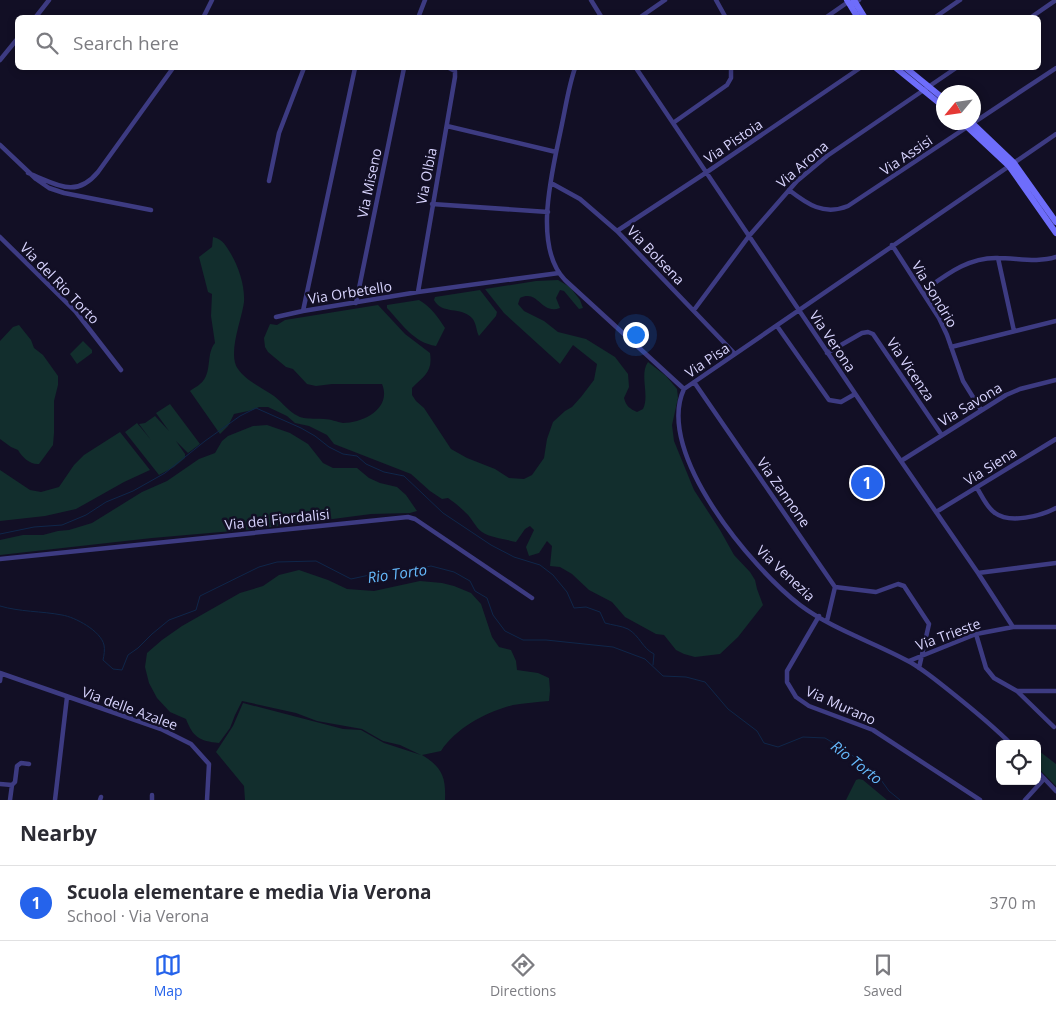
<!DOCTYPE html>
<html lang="en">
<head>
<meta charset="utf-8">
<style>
	body { margin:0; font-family:"Open Sans",sans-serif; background:#f7f7f7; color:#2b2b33 }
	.controls { position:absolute; right:15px; bottom:15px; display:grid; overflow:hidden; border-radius:8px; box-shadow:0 2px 8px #0003 }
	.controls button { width:45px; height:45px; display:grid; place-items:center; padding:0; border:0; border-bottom:1px solid #e1e1e2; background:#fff; color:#2b2b33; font:25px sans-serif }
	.compass { position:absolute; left:936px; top:85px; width:45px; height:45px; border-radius:50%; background:#fff; box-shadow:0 2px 8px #0003; rotate:241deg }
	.you { position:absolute; left:635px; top:334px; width:18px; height:18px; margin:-12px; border:4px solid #fff; border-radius:50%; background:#1a73e8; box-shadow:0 0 0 8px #1a73e833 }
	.badge { display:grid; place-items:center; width:32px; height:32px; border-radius:50%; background:#2563eb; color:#fff; font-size:16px; font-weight:700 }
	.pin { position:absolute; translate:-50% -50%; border:2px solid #fff; box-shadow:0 1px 5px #0006 }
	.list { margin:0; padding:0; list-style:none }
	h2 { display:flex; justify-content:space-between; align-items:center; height:65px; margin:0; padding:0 20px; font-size:21px }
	h2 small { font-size:16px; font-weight:400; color:#7c7c81 }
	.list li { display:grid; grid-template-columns:32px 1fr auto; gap:15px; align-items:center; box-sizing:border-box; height:75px; padding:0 20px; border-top:1px solid #e1e1e2 }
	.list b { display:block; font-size:19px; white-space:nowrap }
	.list p { margin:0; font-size:16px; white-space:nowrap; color:#7c7c81 }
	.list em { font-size:16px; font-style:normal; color:#7c7c81 }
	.icon { flex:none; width:28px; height:28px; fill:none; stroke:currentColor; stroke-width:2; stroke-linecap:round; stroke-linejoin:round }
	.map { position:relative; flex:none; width:1056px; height:800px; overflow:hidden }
	.search { position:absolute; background:#fff; box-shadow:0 2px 8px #0003; left:15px; right:15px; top:15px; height:55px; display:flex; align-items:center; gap:12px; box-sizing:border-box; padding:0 18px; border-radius:8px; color:#7c7c81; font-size:19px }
	.sheet { height:140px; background:#fff }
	nav { display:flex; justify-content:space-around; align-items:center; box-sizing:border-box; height:70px; border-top:1px solid #e1e1e2; background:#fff; font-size:14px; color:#7c7c81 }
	nav a { display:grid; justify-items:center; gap:2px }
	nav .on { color:#2563eb }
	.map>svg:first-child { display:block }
	.green { fill:#122e2d }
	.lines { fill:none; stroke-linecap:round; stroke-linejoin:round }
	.stream { stroke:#0f2649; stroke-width:1 }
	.street { stroke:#3d3b82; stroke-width:4.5 }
	.secondary { stroke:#6e6dfb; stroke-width:6 }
	.labels { text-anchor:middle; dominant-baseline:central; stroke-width:5; stroke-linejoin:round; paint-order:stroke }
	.street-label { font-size:14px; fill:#d8d4fe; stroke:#120f25 }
	.water-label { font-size:15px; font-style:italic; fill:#65b9fb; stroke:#120f25 }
</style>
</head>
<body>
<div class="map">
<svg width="1056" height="800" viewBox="0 0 1056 800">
	<rect width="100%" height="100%" fill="#120f25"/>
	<path class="green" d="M213,237C223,239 226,246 231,254C239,268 245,286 244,302C242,319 227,354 238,369C246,381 263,388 274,396C282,402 289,412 298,416C305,420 316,418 324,419C331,419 337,422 343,423C364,423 392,408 382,384H332L316,386L307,384L293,369L286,367L268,352L265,347L264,338L270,324L277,325L285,320L378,305L405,334L430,353C433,372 424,376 412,388V395L416,401L424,408L451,449L467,458L495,469L509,478L524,479L532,475L544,458L547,439L553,422L565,411L572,407L581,397L594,380L597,364L573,345L560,364L504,313L485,289L536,281L558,280L570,287L580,300L583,308L579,309L564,291L560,290L556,298L560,308C540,315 539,289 520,298L518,304L524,311L544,321L558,332L586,339L615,357L628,374L629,387L624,398C626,406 630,409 637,412L643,409C650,395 639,375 648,362L666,376L677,389L678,398L672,425L674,441L694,490L720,530L734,555L750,572L755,580L757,589L763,605L738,637L720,654L695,657L684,654L676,650L664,635L656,634L625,617L612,602L589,590L572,574L560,567L550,566L552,546L547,541L539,553L529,556L526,547L534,530L530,526L525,529L516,542C505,539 491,538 482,532C475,527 472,518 466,513C461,508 454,502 448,498L442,499L430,491L411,474L334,444L327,435L309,426L295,423L287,416L268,407H259L253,410L234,414L228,426L220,434L190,391C194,388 200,385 203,381C212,370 206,354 215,343L211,316L212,294L208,292L199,257L212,247Z
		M480,290L497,312L496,316L479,336C476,331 477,324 472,318C461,306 442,315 434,300L435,297Z
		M419,300C431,307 438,317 445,328L436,346C414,343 401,323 387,308V305Z
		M19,325L31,340L34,348L43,355L58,376V385L54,401V433L53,445L39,464C30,465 22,457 18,450L11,447L0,439V341L13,327Z
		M83,341L92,350V353L77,364L70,354Z
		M170,404L200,444L188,453L176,441L185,454V458L174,467L159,475L125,432L137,423L151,440L139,424L145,423L155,416L169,431L156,413Z
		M267,425L290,433L308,444L323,463L333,468H357L369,478L380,483L397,487L406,495L417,511L410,513L371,514L256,529L152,538L0,555V540L23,535H43L58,531L69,530L92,523L142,492L167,481L199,459L215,453L222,441L228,436L253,426Z
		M120,432L150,470L124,482L76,509L45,516L0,521V470L30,490L41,492L59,487L74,465L84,455Z
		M299,570L328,580L347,589L374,591L420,581L442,583L454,586L471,593L481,604L492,637L499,647L511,650L516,661L517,670L538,673L549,678L550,690L549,701C537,702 525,703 513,705C486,712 456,728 441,751L422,755C442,767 446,777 445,800H245L244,786L216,752L233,726L243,703L343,729L361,730L384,743L421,755L400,745L383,741L362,729L317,721L296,713L242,701L235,715L230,728L219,743C199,741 193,737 186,719L170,712L157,698L149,683L145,667L147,653L162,640L182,626L240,593L263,586L279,575Z
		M1039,751L1056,764V786L1037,767V754Z
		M859,779L863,780L887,800H846L856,780Z"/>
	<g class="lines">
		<path class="stream" d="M0,534L34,527L62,525L86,515L106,502L133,491L165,473L205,441L240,416L256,408L301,428L315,436L329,447L343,454L357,456L366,464L384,472L404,476L443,513L491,545L514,557L540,565L553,575L567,592L574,608L586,607L600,612L605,623C612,625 622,626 628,629C640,636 642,648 654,654L653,665
			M0,606C20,612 41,611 62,615C75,617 101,631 104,645C105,649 104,656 103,660L113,669L122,670L128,655L138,648L152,634L169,620L196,610L200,596L259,567L277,562L316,561L351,579L388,571L411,570L431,566L454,572L470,581L475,591L487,598L493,615L505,631L523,640H546L613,647L645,659L663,676L686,677L705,682L728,709L757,731L764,743L778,747L803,737L825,738L845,750L876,773L889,791L900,800"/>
		<path class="street" d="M591,0L602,18
			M716,0L726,18
			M35,18L49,0
			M203,18L212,0
			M418,18L425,0
			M639,18L665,0
			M825,18L848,2L855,3L859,0
			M934,18L960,0
			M1030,18L1056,0
			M0,60L18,38
			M355,68L303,311L418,292L559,273
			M575,68C569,85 566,105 562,124C554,165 531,245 565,280L684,389L1056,134
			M636,68L881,432L978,573L1013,627
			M673,123L727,85L731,78V68
			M447,126L556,152
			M0,145L36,179L49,188L64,193L151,210
			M28,173C55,183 75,200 98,172L173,68
			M269,181L279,133L304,68
			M551,183L580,199L617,231L735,354
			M789,190C807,204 824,216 848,206L1056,68
			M432,204L548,212
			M617,231L707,172L860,68
			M0,237L76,312L121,370
			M892,245L939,318L947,335L963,381L981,410
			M998,258L1014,331
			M418,292L455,77V71L449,68
			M922,292C946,275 968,257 998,258C1017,258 1038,263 1056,257
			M356,303L404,68
			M694,310L749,236L797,181L827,156L956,68
			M276,317L303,311
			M777,326L829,400L841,402L855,394
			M951,347L1056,321
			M827,353L862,333L868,332L873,334L941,434
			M694,382L835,587L827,621
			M684,389C654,453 753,569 800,605C832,629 873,642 908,661C923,669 937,681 951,692C971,708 992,725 1011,744
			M901,461L1006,395L1020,389L1056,380
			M977,488C982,496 987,508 995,513C1010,524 1041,516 1056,508
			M936,512L1056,439
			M0,559L408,517L415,519L532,598
			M978,573L1056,563
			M835,587L876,592L898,584L904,586L929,624L919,668
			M819,616L787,671V682L796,697L809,706L873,730L980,800
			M976,634L986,668L994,678L1017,691H1056
			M909,661L976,634L1013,627H1056
			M0,673L161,729L191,744L209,764L207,800
			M0,681L1,674
			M1018,692L1054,727
			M1037,771L1056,791
			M0,784L12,785
			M10,800L12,785L15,782L17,766L21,763L29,764
			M55,800L67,697
			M100,800L101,797
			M152,800V795
			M1025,800L1044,779"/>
		<path class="secondary" d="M847,0L858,18
			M854,0L865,18
			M896,68L944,107
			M906,68L944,99
			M962,122L1009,166L1056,233
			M971,122L1014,163L1056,222"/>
	</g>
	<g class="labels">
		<g class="street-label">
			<text transform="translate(733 141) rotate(-34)">Via Pistoia</text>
			<text transform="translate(906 155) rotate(-34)">Via Assisi</text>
			<text transform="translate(802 164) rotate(-41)">Via Arona</text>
			<text transform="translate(426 176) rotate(-79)">Via Olbia</text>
			<text transform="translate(369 183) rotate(-78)">Via Miseno</text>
			<text transform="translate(656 255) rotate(46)">Via Bolsena</text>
			<text transform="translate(60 283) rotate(46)">Via del Rio Torto</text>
			<text transform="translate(350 292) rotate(-9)">Via Orbetello</text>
			<text transform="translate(935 294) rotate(59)">Via Sondrio</text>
			<text transform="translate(833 341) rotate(56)">Via Verona</text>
			<text transform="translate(707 360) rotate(-34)">Via Pisa</text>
			<text transform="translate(911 369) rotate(56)">Via Vicenza</text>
			<text transform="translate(970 404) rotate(-31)">Via Savona</text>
			<text transform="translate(990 466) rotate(-32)">Via Siena</text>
			<text transform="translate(784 492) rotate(55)">Via Zannone</text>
			<text transform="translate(277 519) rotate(-6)">Via dei Fiordalisi</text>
			<text transform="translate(786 573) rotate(43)">Via Venezia</text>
			<text transform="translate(948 634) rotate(-20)">Via Trieste</text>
			<text transform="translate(841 705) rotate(24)">Via Murano</text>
			<text transform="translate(130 708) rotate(20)">Via delle Azalee</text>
		</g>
		<g class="water-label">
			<text transform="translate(397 573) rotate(-8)">Rio Torto</text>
			<text transform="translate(857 762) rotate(38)">Rio Torto</text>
		</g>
	</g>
</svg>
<div class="controls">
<button><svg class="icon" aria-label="locate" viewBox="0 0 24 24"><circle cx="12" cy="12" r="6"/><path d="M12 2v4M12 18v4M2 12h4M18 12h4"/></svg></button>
</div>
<svg class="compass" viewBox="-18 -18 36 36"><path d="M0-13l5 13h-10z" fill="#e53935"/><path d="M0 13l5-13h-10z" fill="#7c7c81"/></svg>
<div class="you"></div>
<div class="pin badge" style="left:867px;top:483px">1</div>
<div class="search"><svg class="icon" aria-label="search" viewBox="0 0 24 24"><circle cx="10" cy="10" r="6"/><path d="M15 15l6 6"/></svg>Search here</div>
</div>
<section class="sheet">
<h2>Nearby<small></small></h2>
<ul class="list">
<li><span class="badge">1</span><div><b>Scuola elementare e media Via Verona</b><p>School · Via Verona</p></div><em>370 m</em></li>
</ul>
</section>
<nav>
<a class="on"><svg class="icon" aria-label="map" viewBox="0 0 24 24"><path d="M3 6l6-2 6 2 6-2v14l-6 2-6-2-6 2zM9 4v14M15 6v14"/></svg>Map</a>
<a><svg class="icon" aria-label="directions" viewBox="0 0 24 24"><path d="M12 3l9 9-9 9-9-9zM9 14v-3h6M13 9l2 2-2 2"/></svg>Directions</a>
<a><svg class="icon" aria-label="saved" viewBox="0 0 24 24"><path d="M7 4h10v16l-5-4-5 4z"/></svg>Saved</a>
</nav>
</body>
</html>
